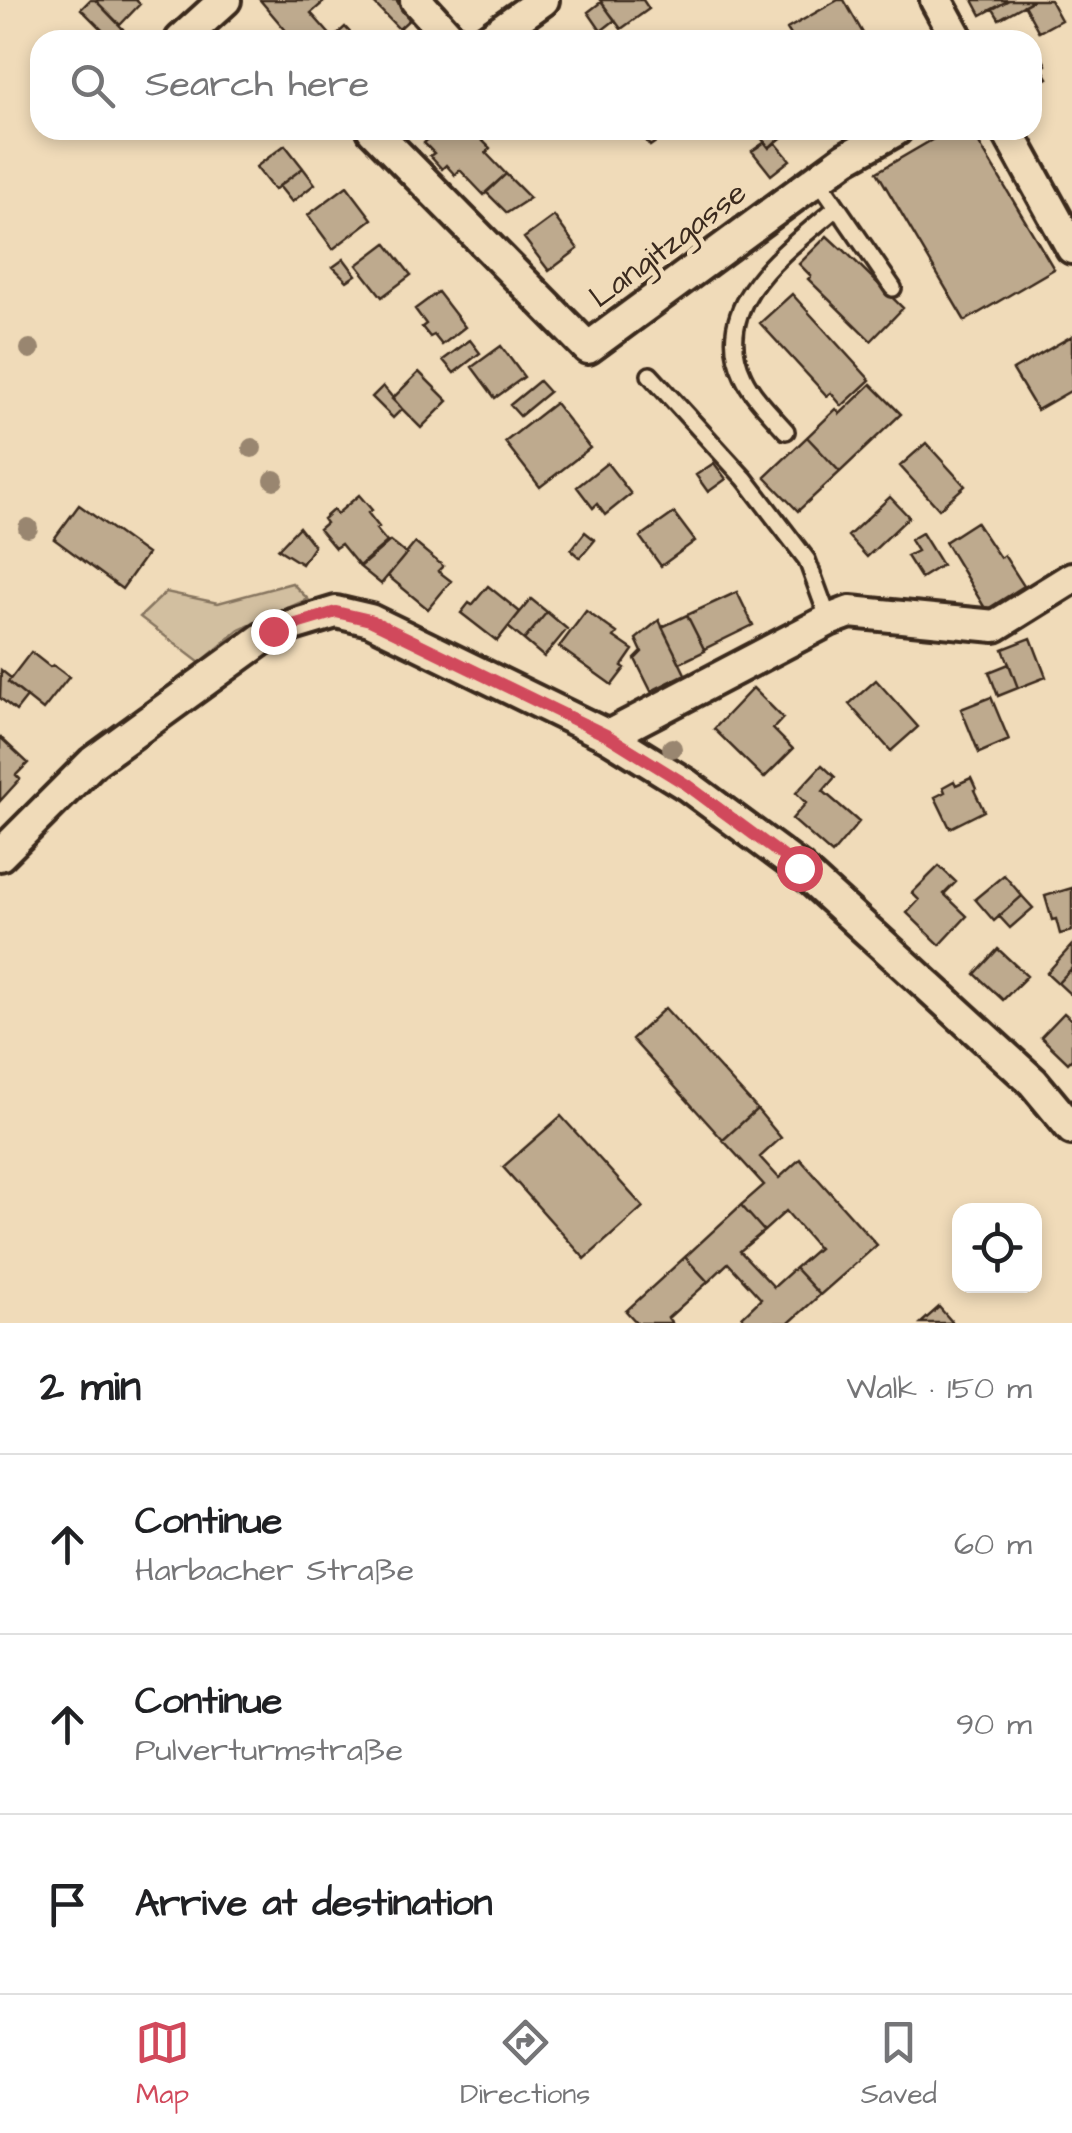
<!DOCTYPE html>
<html lang="en">
<head>
<meta charset="utf-8">
<style>
	body { margin:0; font-family:"Architects Daughter",sans-serif; background:#f6f6f6; color:#202124 }
	.controls { position:absolute; right:30px; bottom:30px; display:grid; overflow:hidden; border-radius:20px; box-shadow:0 5px 15px #0003 }
	.controls button { width:90px; height:90px; display:grid; place-items:center; padding:0; border:0; border-bottom:2px solid #e0e0e0; background:#fff; color:#202124; font:50px sans-serif }
	.stop { position:absolute; width:30px; height:30px; margin:-22px; border:8px solid #d1495b; border-radius:50%; background:#fff }
	.stop.end { background:#d1495b; border-color:#fff; box-shadow:0 2px 10px #0008 }
	.list { margin:0; padding:0; list-style:none }
	h2 { display:flex; justify-content:space-between; align-items:center; height:130px; margin:0; padding:0 40px; font-size:42px }
	h2 small { font-size:32px; font-weight:400; color:#757577 }
	.list li { display:grid; grid-template-columns:65px 1fr auto; gap:30px; align-items:center; box-sizing:border-box; height:180px; padding:0 40px; border-top:2px solid #e0e0e0 }
	.list b { display:block; font-size:38px; white-space:nowrap }
	.list p { margin:0; font-size:32px; white-space:nowrap; color:#757577 }
	.list em { font-size:32px; font-style:normal; color:#757577 }
	.icon { flex:none; width:55px; height:55px; fill:none; stroke:currentColor; stroke-width:2; stroke-linecap:round; stroke-linejoin:round }
	.map { position:relative; flex:none; width:1072px; height:1323px; overflow:hidden }
	.search { position:absolute; background:#fff; box-shadow:0 5px 15px #0003; left:30px; right:30px; top:30px; height:110px; display:flex; align-items:center; gap:25px; box-sizing:border-box; padding:0 35px; border-radius:30px; color:#757577; font-size:38px }
	.sheet { height:670px; background:#fff }
	nav { display:flex; justify-content:space-around; align-items:center; box-sizing:border-box; height:140px; border-top:2px solid #e0e0e0; background:#fff; font-size:28px; color:#757577 }
	nav a { display:grid; justify-items:center; gap:5px }
	nav .on { color:#d1495b }
	.map>svg:first-child { display:block }
	.green { fill:#d2bfa0; stroke:#86745f; stroke-width:2.5 }
	.building { fill:#beaa8e; stroke:#3b2a1e; stroke-width:2.5 }
	.lines { fill:none; stroke-linecap:round; stroke-linejoin:round }
	.lane-casing { stroke:#3b2a1e; stroke-width:22 }
	.street-casing { stroke:#3b2a1e; stroke-width:38 }
	.lane { stroke:#f0dbb9; stroke-width:15 }
	.street { stroke:#f0dbb9; stroke-width:30 }
	.tree { fill:#99866f }
	.route { stroke:#d1495b; stroke-width:12 }
	.labels { text-anchor:middle; dominant-baseline:central; stroke-width:10; stroke-linejoin:round; paint-order:stroke }
	.street-label { font-size:32px; fill:#3b2a1e; stroke:#f0dbb9 }
</style>
</head>
<body>
<div class="map">
<svg width="1072" height="1323" viewBox="0 0 1072 1323">
	<rect width="100%" height="100%" fill="#f0dbb9"/>
	<filter id="ink" filterUnits="userSpaceOnUse"><feTurbulence type="fractalNoise" baseFrequency=".01" numOctaves="2"/><feDisplacementMap in="SourceGraphic" scale="20" xChannelSelector="R" yChannelSelector="G"/><feConvolveMatrix kernelMatrix="1 2 1 2 8 2 1 2 1" color-interpolation-filters="sRGB"/></filter>
	<g filter="url(#ink)">
		<path class="green" d="M292,583L308,599L239,630L200,663L140,617L166,592L218,603Z"/>
		<path class="building" d="M90,0H95L123,29L112,40L81,9Z
			M95,0H136L140,4L120,25Z
			M260,0H326L311,13L333,38L345,27L357,40H294Z
			M371,0H396L411,18L399,29Z
			M600,0H643L649,9L621,29Z
			M838,0H844L864,35L855,40H794L787,29Z
			M973,0H1009L981,15Z
			M1009,0H1034L999,19L993,9Z
			M1034,0H1050L1061,20L1039,32L1024,5Z
			M601,2L615,20L601,31L588,12Z
			M1035,44L1046,65L1042,68L1048,78L1032,87V46Z
			M437,130H469L476,134L490,148L486,153L506,174L484,195L460,170L455,175L446,165L442,169L430,156L434,153L424,143Z
			M638,130H664L667,134L650,146Z
			M755,130H791L769,148Z
			M949,130H971L1054,269L965,321L877,172Z
			M765,142L769,148L775,142L790,160L771,175L752,151Z
			M285,145L303,168L274,190L256,167Z
			M303,168L315,184L292,202L279,186Z
			M506,174L530,198L507,213L486,192Z
			M347,186L372,219L333,249L308,215Z
			M554,216L578,249L549,271L524,238Z
			M827,236L841,249L842,248L903,308L871,341L808,279L811,276L799,264Z
			M386,243L411,275L382,297L357,265Z
			M344,259L356,275L347,281L333,267Z
			M438,292L465,327L442,345L434,335L430,337L422,327L426,324L415,309Z
			M792,294L870,380L842,406L831,393L827,396L760,323Z
			M1072,336V390L1037,410L1013,370Z
			M470,340L480,353L454,373L443,360Z
			M501,346L524,377L495,398L472,367Z
			M419,372L448,401L421,428L392,399Z
			M539,381L549,392L520,416L510,405Z
			M871,384L901,414L840,472L807,437L836,409L840,414Z
			M383,386L402,409L393,418L372,397Z
			M555,403L590,448L540,487L505,442Z
			M807,437L840,472L798,511L765,477Z
			M926,443L965,486L939,509L900,466Z
			M607,463L631,494L605,515L597,504L593,508L577,487Z
			M714,463L726,479L708,492L696,475Z
			M359,495L372,510L368,513L379,527L376,529L387,542L359,566L341,544L335,548L319,529L326,523L323,519L333,510L337,514Z
			M890,497L909,517L867,557L848,536Z
			M79,505L147,554L122,589L54,539Z
			M674,513L695,541L661,566L640,537Z
			M976,522L1000,558L1004,555L1024,586L986,610L945,542Z
			M299,527L314,546L302,564L278,549Z
			M585,532L595,540L580,558L571,550Z
			M922,533L942,565L921,578L907,556L917,551L910,540Z
			M390,541L406,554L381,584L360,567Z
			M415,543L443,566L438,571L451,581L428,609L388,576Z
			M488,586L520,612L497,641L461,613L469,603L472,605Z
			M737,592L753,625L704,649L687,615Z
			M531,599L547,612L524,640L508,627Z
			M586,611L617,633L614,637L633,650L622,666L625,668L612,685L559,647Z
			M547,612L567,629L544,657L524,640Z
			M687,615L705,651L680,663L662,627Z
			M659,620L685,674L651,691L635,659L642,652L636,639Z
			M1031,638L1046,677L1018,688L1003,649Z
			M31,652L50,667L53,665L69,677L43,710L8,682Z
			M1009,664L1018,688L998,696L989,672Z
			M1,670L11,678L8,682L27,697L16,711L0,698Z
			M876,680L918,727L891,751L849,704Z
			M753,688L783,718L773,729L793,749L764,778L714,729Z
			M991,697L1009,740L979,753L961,709Z
			M0,737L28,763L16,775L20,779L0,801Z
			M822,765L835,777L823,791L859,822L832,854L792,819L806,803L796,793Z
			M971,778L976,789L974,790L984,811L950,828L935,797L945,792L943,787L954,781L956,785Z
			M939,866L956,882L944,894L967,916L940,945L907,913L919,900L912,893Z
			M1004,875L1022,896L994,921L975,899Z
			M1072,888V931L1060,934L1056,919L1052,920L1045,896Z
			M1022,896L1033,908L1010,928L999,916Z
			M1072,945V968L1058,983L1047,973Z
			M998,949L1027,976L1003,1000L975,974Z
			M1072,968V996L1058,983Z
			M665,1008L757,1109L723,1140L632,1039Z
			M1064,1013L1072,1020V1059L1068,1063L1041,1037Z
			M757,1109L781,1138L760,1157L779,1178L800,1159L877,1245L820,1295L795,1268L818,1248L786,1211L764,1231L741,1205L764,1185L723,1140Z
			M561,1116L643,1207L585,1259L503,1167Z
			M741,1205L764,1231L740,1251L774,1287L795,1268L820,1295L789,1323H747L742,1317L761,1299L728,1263L708,1282L685,1257Z
			M685,1257L708,1282L668,1318L672,1323H637L626,1311Z
			M939,1307L953,1323H921Z"/>
		<g class="lines">
			<g class="lane-casing">
				<path id="lane" d="M818,179L893,288
					M650,375L745,479L807,560L829,620
					M786,431C771,414 752,396 743,376C708,303 789,249 837,207"/>
			</g>
			<g class="street-casing">
				<path id="street" d="M416,0L452,40
					M936,0L958,40
					M181,40L225,0
					M487,40L543,0
					M373,130L588,348L846,158L896,130
					M1007,130L1072,248
					M608,736L829,620L850,612L995,626L1072,578
					M0,855L93,762L273,631L336,612L370,620L608,736L687,785L799,868L1033,1082L1072,1129"/>
			</g>
			<use href="#lane" class="lane"/>
			<use href="#street" class="street"/>
		</g>
		<g class="tree">
			<circle cx="30" cy="349" r="10"/>
			<circle cx="252" cy="448" r="10"/>
			<circle cx="274" cy="480" r="10"/>
			<circle cx="28" cy="528" r="10"/>
			<circle cx="672" cy="748" r="10"/>
		</g>
	</g>
	<g class="lines" filter="url(#ink)">
		<path class="route" d="M273,631L336,612L370,620L608,736L687,785L799,868"/>
	</g>
	<g class="labels">
		<g class="street-label">
			<text transform="translate(668 245) rotate(-37)">Langitzgasse</text>
		</g>
	</g>
</svg>
<div class="controls">
<button><svg class="icon" aria-label="locate" viewBox="0 0 24 24"><circle cx="12" cy="12" r="6"/><path d="M12 2v4M12 18v4M2 12h4M18 12h4"/></svg></button>
</div>
<div class="stop" style="left:799px;top:868px"></div>
<div class="stop end" style="left:273px;top:631px"></div>
<div class="search"><svg class="icon" aria-label="search" viewBox="0 0 24 24"><circle cx="10" cy="10" r="6"/><path d="M15 15l6 6"/></svg>Search here</div>
</div>
<section class="sheet">
<h2>2 min<small>Walk · 150 m</small></h2>
<ul class="list">
<li><svg class="icon" aria-label="ahead" viewBox="0 0 24 24"><path d="M12 20V5M6 11l6-6 6 6"/></svg><div><b>Continue</b><p>Harbacher Straße</p></div><em>60 m</em></li>
<li><svg class="icon" aria-label="ahead" viewBox="0 0 24 24"><path d="M12 20V5M6 11l6-6 6 6"/></svg><div><b>Continue</b><p>Pulverturmstraße</p></div><em>90 m</em></li>
<li><svg class="icon" aria-label="arrive" viewBox="0 0 24 24"><path d="M6 21V4h12l-3 4 3 4H6"/></svg><div><b>Arrive at destination</b></div></li>
</ul>
</section>
<nav>
<a class="on"><svg class="icon" aria-label="map" viewBox="0 0 24 24"><path d="M3 6l6-2 6 2 6-2v14l-6 2-6-2-6 2zM9 4v14M15 6v14"/></svg>Map</a>
<a><svg class="icon" aria-label="directions" viewBox="0 0 24 24"><path d="M12 3l9 9-9 9-9-9zM9 14v-3h6M13 9l2 2-2 2"/></svg>Directions</a>
<a><svg class="icon" aria-label="saved" viewBox="0 0 24 24"><path d="M7 4h10v16l-5-4-5 4z"/></svg>Saved</a>
</nav>
</body>
</html>
